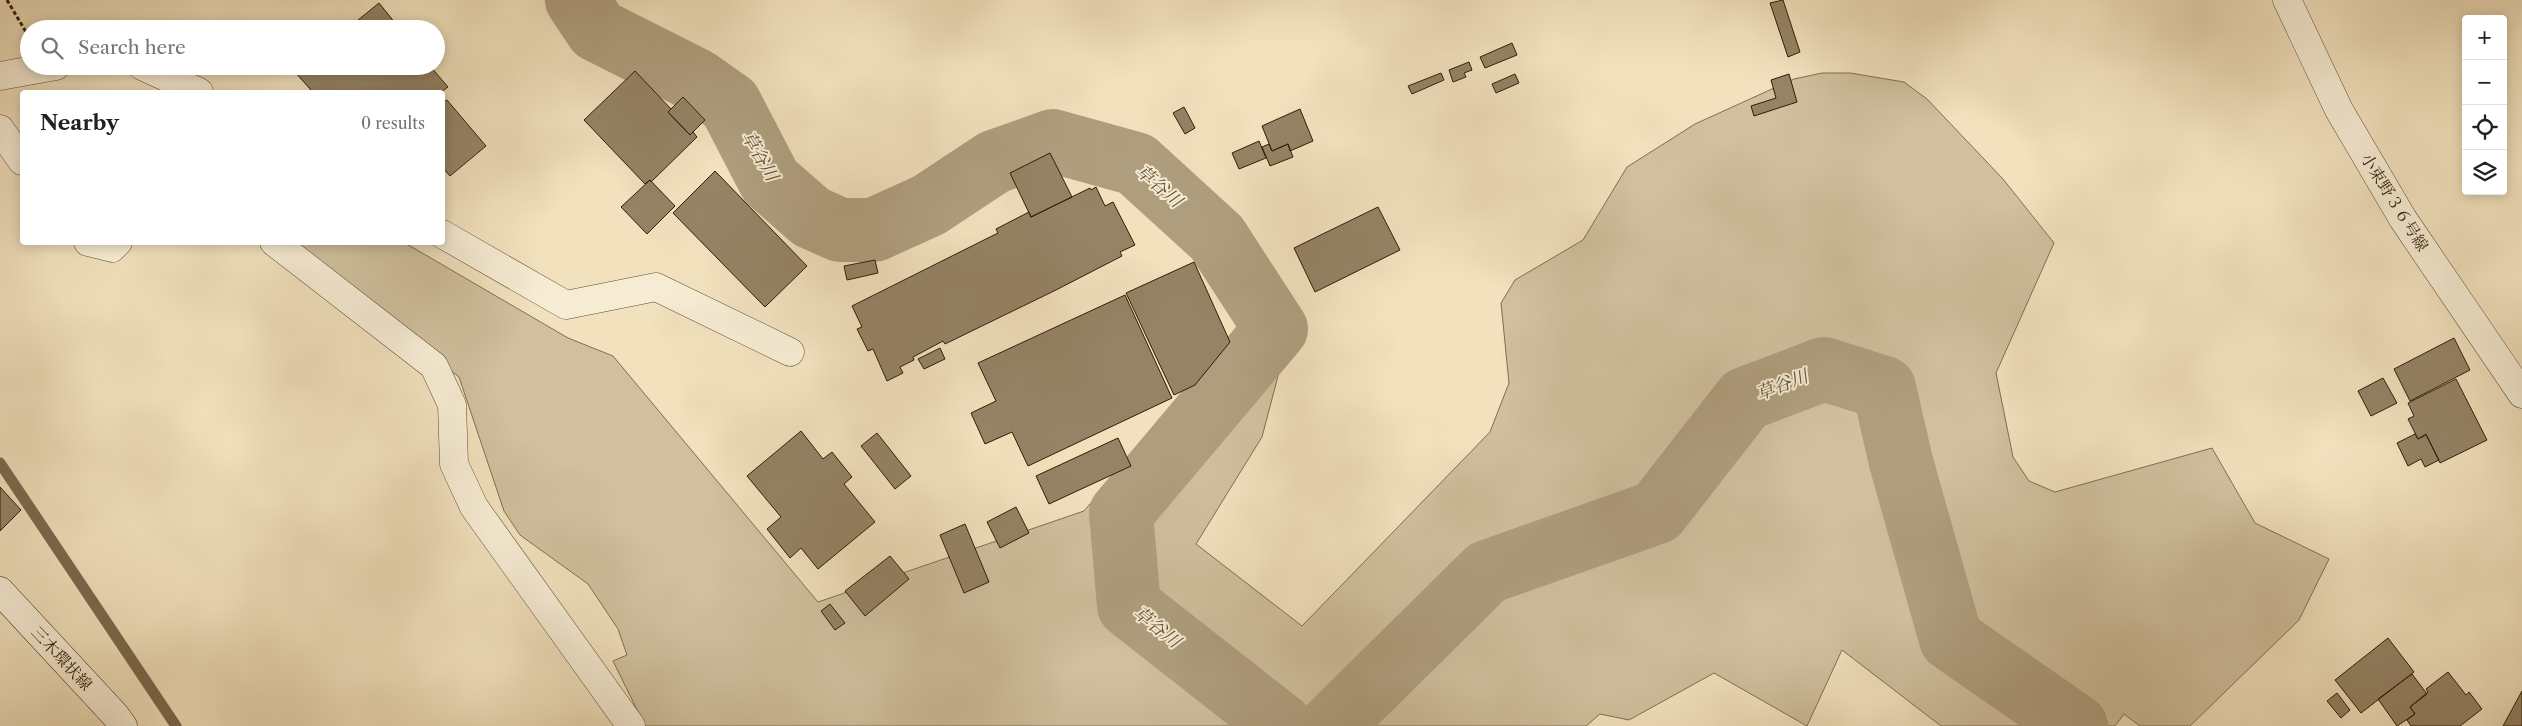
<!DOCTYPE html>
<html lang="en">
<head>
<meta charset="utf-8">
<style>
	body { margin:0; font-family:"Libre Caslon Text","Noto Serif JP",serif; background:#f6f6f6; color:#202124 }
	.controls { position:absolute; right:15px; top:15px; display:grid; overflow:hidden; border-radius:5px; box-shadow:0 2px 12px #0003 }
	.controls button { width:45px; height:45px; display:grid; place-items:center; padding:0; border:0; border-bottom:1px solid #e0e0e0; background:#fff; color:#202124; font:25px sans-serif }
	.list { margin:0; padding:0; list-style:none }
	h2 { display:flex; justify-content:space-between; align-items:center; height:65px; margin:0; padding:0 20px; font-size:21px }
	h2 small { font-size:16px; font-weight:400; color:#757577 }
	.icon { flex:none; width:28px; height:28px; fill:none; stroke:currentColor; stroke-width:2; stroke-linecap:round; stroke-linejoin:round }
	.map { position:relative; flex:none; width:2522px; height:726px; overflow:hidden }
	.search { position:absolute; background:#fff; box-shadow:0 2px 12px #0003; left:20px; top:20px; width:425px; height:55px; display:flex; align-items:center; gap:12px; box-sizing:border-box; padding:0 18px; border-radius:28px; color:#757577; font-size:19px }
	.panel { position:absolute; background:#fff; box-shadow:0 2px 12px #0003; left:20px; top:90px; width:425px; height:155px; border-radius:5px }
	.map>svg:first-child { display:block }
	.green { fill:#d0c09e; stroke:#806e52 }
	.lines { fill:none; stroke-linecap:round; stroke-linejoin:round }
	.stream { stroke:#7c6a4e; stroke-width:11 }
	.river { stroke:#af9e7e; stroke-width:64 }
	.building { fill:#948365; stroke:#2f1d05 }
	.street-casing { stroke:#604e33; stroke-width:29 }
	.secondary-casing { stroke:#2f1d05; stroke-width:29 }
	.path { stroke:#2f1d05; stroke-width:3; stroke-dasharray:4 2.5; stroke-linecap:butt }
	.street { stroke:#f6ecd4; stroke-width:28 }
	.secondary { stroke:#f6ecd4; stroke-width:28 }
	.labels { text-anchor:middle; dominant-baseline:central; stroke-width:4; stroke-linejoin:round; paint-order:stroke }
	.street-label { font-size:16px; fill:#2f1d05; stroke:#f6ecd4 }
	.water-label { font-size:18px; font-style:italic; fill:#625135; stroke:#f6ecd4 }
</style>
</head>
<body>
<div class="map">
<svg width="2522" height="726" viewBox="0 0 2522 726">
	<rect width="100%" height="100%" fill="#f1e1bd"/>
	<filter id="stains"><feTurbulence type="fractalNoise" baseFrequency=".004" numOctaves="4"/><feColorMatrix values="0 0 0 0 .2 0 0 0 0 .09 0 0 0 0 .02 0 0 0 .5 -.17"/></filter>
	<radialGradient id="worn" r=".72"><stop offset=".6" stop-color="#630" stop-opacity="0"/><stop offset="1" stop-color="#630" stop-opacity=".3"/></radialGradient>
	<path class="green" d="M1822,73H1850L1904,82L1927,99L2003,179L2054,243L1996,373L2013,457L2029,481L2055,492L2212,448L2255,523L2329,559L2299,620L2190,726H2140L2124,714L2115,726H1941L1842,650L1807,726L1714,673L1629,720L1600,714L1586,726H645L613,661L627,655L618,629L588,584L520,535L504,511L459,377L284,243H405L568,338L613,356L818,602L1084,511L1274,289L1293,319L1262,437L1196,544L1302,626L1490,432L1509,383L1501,303L1515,280L1583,240L1627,167L1695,124L1794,79Z"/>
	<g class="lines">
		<path class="stream" d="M0,463L176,726"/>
		<path class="river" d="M577,0L597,30L696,80L730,104L770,181L811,217L840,230H874L929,205L994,162L1053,141L1136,164L1217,238L1276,329L1121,513L1129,606L1282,726
			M1331,726L1487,572L1657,512L1745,399L1824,369L1884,388L1901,462L1951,639L2076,726"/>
	</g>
	<path class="building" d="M1783,0L1800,52L1788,57L1770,3Z
		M379,3L400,29H347Z
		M1512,43L1517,55L1485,68L1480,57Z
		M1469,62L1472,70L1464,73L1466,77L1453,82L1449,70Z
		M300,66H430L448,87L441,92H309L311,90L294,71Z
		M635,71L671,109L668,112L690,135L693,132L697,137L651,182L650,180L645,184L584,120Z
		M1441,73L1444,80L1412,94L1408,86Z
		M1515,74L1519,83L1496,93L1492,84Z
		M1789,74L1797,102L1754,116L1751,106L1776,98L1771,80Z
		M683,97L705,120L690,135L668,112Z
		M447,100L486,146L450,176L442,167V103Z
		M1184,107L1195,128L1185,134L1173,113Z
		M1300,109L1313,141L1290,151L1288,144L1272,151L1262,126Z
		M1259,141L1266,158L1239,169L1232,153Z
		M1269,144L1272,151L1288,144L1293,157L1270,166L1262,147Z
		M1050,153L1072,197L1031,217L1010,173Z
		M715,171L807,266L765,307L673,213Z
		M650,180L675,206L647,234L621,207Z
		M1096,187L1105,206L1113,202L1135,245L1120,252L1122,256L1056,290L945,344L943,341L913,357L914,360L900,367L903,373L887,381L873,349L868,351L857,329L862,327L852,306L998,233L996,229L1029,212L1031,217L1090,188L1091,190Z
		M1378,207L1400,250L1315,292L1294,248Z
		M875,260L878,273L847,280L844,266Z
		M1194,262L1230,342L1195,385L1174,395L1126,293Z
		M1125,295L1172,398L1028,466L1012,432L985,444L971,413L996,401L978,363Z
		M2454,338L2470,370L2410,401L2394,369Z
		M940,348L945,359L924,369L918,359Z
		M2383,378L2397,403L2371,416L2358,391Z
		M2456,379L2487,440L2440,463L2426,434L2418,439L2408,419L2414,416L2408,403Z
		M801,431L823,459L832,452L852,477L844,484L875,522L818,569L801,548L790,558L767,529L781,517L747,476Z
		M877,433L911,476L895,489L861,446Z
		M2415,434L2418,439L2426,435L2439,460L2425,467L2421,459L2408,466L2397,443Z
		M1118,438L1131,466L1049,504L1036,476Z
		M0,487L21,510L0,531Z
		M1016,507L1029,533L1000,548L987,522Z
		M965,524L989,582L964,593L940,535Z
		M890,556L909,579L865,616L845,591Z
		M830,604L845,623L835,630L821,611Z
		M2388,638L2414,672L2361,713L2335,680Z
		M2448,672L2466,695L2469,692L2482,709L2460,726H2411L2407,720L2415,714L2410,707L2428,692L2426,689Z
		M2412,674L2427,694L2410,707L2415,714L2397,726L2378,699Z
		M2522,691V726H2503Z
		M2337,693L2350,710L2341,718L2327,701Z"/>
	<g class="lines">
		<g class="street-casing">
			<path id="street" d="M2287,0L2339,110L2403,219L2522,394
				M142,66L199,92
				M0,76L56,66
				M0,129L22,161
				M442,234L566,305L656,287L790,352
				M88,242L112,248L118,242
				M274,242L434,366L452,405L454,464L474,507L631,726"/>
		</g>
		<g class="secondary-casing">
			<path id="secondary" d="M0,591L115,715L123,726"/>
		</g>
		<path class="path" d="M7,0L29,37"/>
		<use href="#street" class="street"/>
		<use href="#secondary" class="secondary"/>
	</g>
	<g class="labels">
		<g class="street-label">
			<text transform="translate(2395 202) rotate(58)">小束野３６号線</text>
			<text transform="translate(62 658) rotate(47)">三木環状線</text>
		</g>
		<g class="water-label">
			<text transform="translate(760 156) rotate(60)">草谷川</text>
			<text transform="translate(1159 186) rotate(41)">草谷川</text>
			<text transform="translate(1782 385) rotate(-21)">草谷川</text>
			<text transform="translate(1157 627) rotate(39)">草谷川</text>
		</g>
	</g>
	<rect width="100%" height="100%" filter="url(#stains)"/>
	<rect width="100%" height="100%" fill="url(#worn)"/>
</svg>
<div class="controls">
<button>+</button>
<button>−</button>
<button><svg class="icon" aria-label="locate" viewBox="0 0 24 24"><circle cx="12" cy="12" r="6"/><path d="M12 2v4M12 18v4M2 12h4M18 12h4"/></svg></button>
<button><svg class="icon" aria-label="layers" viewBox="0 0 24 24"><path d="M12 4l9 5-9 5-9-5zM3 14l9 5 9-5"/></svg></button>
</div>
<div class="search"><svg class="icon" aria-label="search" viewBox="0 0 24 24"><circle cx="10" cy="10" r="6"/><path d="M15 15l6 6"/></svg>Search here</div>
<section class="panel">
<h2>Nearby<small>0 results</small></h2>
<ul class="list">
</ul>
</section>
</div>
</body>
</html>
